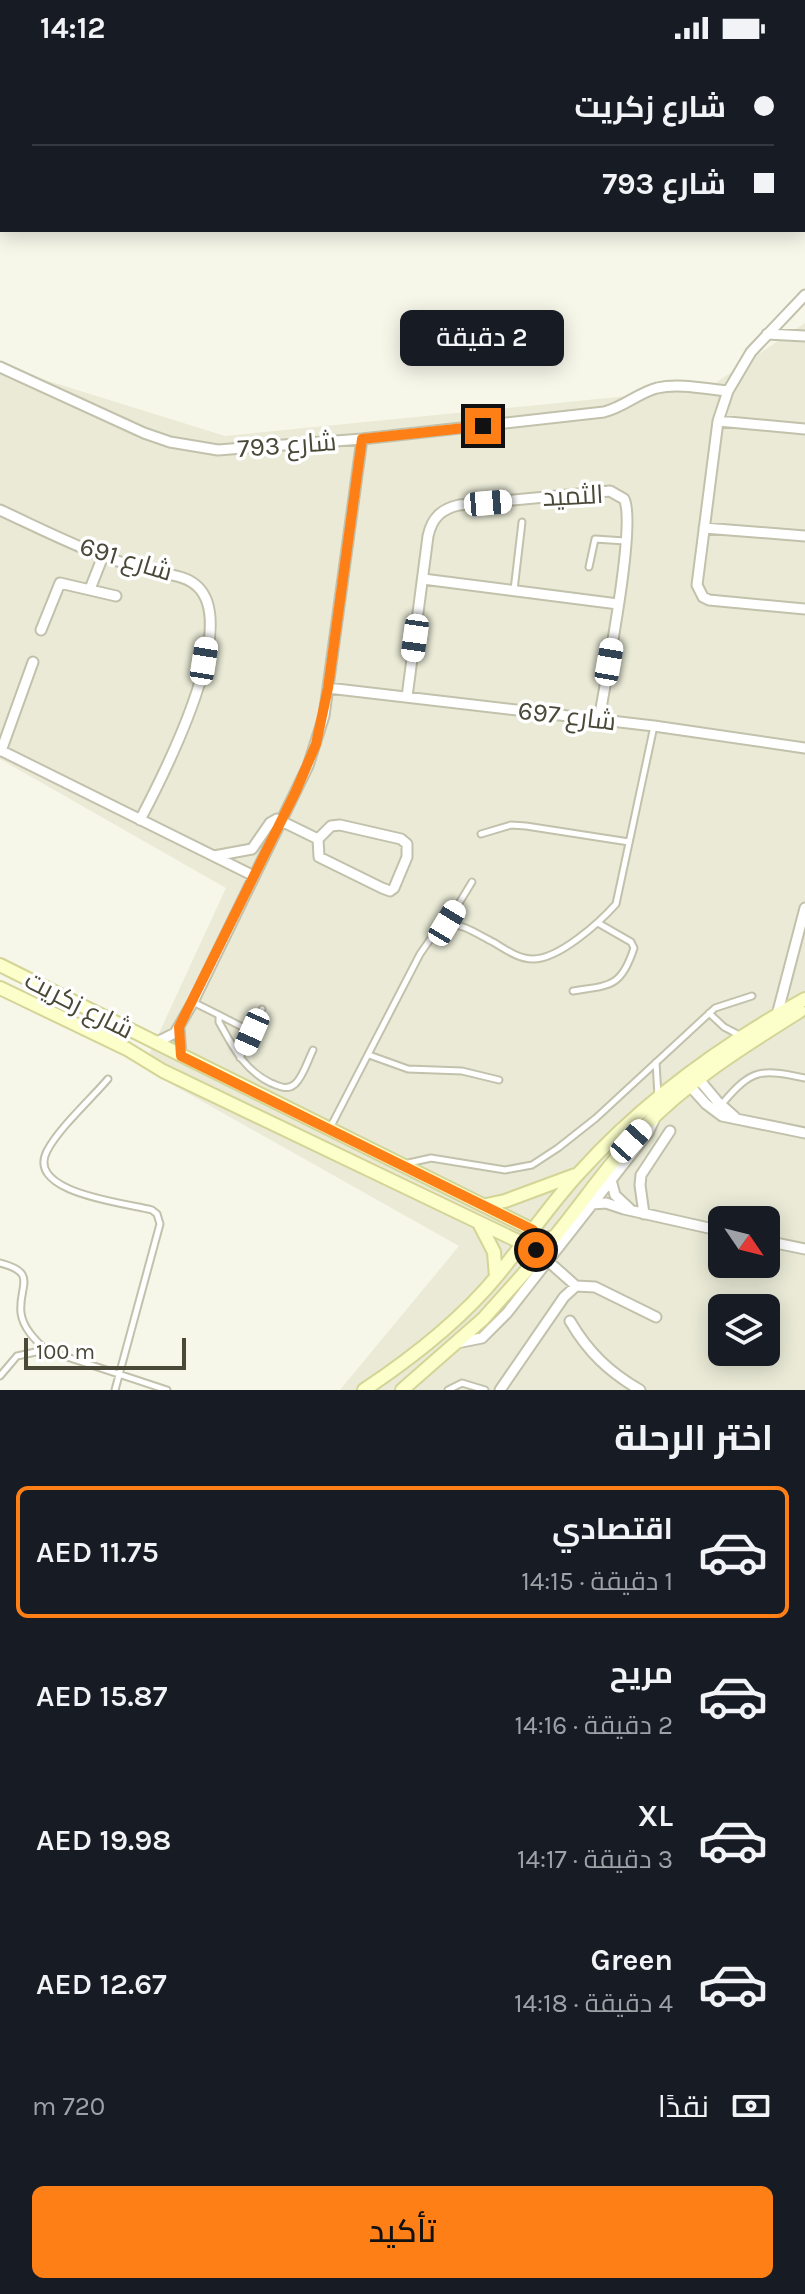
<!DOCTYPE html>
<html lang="ar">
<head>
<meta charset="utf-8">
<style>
	body { margin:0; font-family:Karla,Cairo,sans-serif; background:#20242c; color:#f1f3f6; direction:rtl; height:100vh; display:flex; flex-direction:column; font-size:30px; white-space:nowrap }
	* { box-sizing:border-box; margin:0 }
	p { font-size:26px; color:#9ea1a6 }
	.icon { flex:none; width:44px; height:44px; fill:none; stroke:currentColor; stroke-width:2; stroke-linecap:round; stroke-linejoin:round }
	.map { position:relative; height:1334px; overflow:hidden; direction:ltr }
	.details { display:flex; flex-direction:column; background:#171b24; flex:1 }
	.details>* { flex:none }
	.guide { position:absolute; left:0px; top:0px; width:806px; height:176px; box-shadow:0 4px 20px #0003; direction:rtl; display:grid; align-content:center; height:176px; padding:0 32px; background:#171b24 }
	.needle { width:52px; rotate:125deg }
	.tools { position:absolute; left:708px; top:1150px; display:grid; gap:16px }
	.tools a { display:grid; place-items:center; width:72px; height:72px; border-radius:12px; background:#171b24; box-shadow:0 4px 20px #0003; font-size:40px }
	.scale { position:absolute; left:24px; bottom:20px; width:162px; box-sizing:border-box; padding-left:8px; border:4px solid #4a4837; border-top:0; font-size:22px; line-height:28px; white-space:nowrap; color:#4a4837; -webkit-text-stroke:6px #fff; paint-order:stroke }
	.end { position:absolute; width:36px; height:36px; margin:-18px; border:10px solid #ff7f17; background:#111; box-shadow:0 0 0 4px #111 }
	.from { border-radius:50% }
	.bubble { position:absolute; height:56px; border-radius:12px; background:#171b24; box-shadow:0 4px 20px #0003; font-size:26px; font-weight:600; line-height:56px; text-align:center; direction:rtl }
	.car { position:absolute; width:24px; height:48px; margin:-24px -12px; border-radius:10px; box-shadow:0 0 6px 2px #0007; background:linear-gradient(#fff 24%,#345 0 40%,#fff 0 76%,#345 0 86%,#fff 0) }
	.guide b { display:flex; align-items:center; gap:28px; height:76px; font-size:30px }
	.guide b+b { border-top:2px solid #363941 }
	.guide i { width:20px; height:20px; background:#f1f3f6 }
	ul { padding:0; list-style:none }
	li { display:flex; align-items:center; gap:24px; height:132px; margin:0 16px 12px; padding:0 16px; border:4px solid transparent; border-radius:12px }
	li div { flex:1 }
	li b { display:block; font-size:30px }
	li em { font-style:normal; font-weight:600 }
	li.current { border-color:#ff7f17 }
	li>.icon { width:72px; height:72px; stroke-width:1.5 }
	h2 { padding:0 32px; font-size:36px; line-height:96px }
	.pay { display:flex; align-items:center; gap:20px; height:88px; padding:0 32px; font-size:30px }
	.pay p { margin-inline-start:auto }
	.action { display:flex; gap:16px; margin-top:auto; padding:16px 32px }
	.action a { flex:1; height:92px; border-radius:12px; background:#ff7f17; color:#111; font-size:32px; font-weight:600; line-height:92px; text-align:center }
	.status { display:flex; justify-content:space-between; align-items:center; height:56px; padding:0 40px; background:#171b24; direction:ltr }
	.status svg { height:22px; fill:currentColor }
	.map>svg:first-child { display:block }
</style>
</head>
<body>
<div class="status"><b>14:12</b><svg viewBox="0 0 49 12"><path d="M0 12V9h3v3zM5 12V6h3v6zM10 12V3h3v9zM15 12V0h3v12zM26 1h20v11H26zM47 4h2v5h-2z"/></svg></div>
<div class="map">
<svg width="805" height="1334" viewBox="0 0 805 1334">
	<rect width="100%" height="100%" fill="#f6f6e9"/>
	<path fill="#eaead7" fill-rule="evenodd" d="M805,267v1067h-465l119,-144 -316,-178 83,-180 -226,-129v-393l225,70 483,-48zM722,1164h44v44h-44zM722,1252h44v44h-44z"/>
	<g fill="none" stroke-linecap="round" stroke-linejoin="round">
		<defs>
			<path id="lane" d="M589,511l6,-28 30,2
				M514,534l8,-68
				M481,778l30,-9 15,1 103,16
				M447,867c18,2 30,11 46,19 12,7 25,17 40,17 26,0 66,-36 83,-55l38,-178
				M573,935c37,-6 48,-3 61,-43l-3,-6 -33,-19
				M193,946l26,13v7c14,25 25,48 52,61 8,3 16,8 24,1 8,-7 13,-24 18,-34
				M709,957l15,14 17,9
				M219,959l33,17
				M369,999l39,14 54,2 37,9
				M240,1002l22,-49
				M656,1006l2,34
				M108,1023c-17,20 -49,49 -61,72 -22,42 79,52 105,59l5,4 3,10 -45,166
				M722,1048c30,-36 39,-35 83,-26
				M330,1072l90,-174 16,-23 11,-8 25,-41
				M404,1108l27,-6 74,12 27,-5 26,-17 38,-30 119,-110 37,-12
				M0,1207c39,10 18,23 21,50 2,15 14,27 25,37l121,40
				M0,1320l17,-20 28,-6
				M448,1334l14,-7 23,7"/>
			<path id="street" d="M805,239l-54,57 -23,39 -10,30 -21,164 6,12 6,3 96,9
				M767,278l38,2
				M0,311l144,66 26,9 48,8 144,-11 242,-27c20,-5 34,-19 53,-24 22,-5 49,1 71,3
				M718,365l87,8
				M0,454c50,23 99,49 153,61 15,4 33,4 45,16 42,41 -36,191 -58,233
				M704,472l101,8
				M423,523l195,25
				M90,533l13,-33
				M41,574l19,-47 56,13
				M328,632l326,38 151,22
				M407,641l21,-161c4,-18 13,-27 31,-31l151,-14 14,8c13,24 -19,184 -25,221
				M0,694l254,126
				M1,695l32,-89
				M340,769l61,14 6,5v13l-13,31 -4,3 -8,-3 -63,-31 -1,-18 13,-13z
				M214,800l38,-7 18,-26 7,-4 41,20
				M777,959l28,-107
				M179,971l2,29
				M155,987l20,-10 18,-31 115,-236 16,-50 38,-277
				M696,1020l21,25 18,16
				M688,1028l18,20 16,12 83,17
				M611,1124l4,15 16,15
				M592,1148l14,-1 18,6 98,22
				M644,1158l-4,-29 1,-10 29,-44
				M766,1185l39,8
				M549,1206l27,24
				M570,1265c18,31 39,51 70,69
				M457,1287l25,-5 25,-25 141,-180 6,-13
				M500,1334l64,-93 12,-11 19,1 61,30"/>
			<path id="secondary" d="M0,909l533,265 3,20 -6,16
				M0,932l127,61 36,22 359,172h14l20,-7
				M486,1149l19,-4 70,-26
				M479,1167l15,29 2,25
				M551,1185c31,-37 57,-77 90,-111 45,-48 103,-84 159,-119
				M364,1334c48,-32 96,-69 133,-114 28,-34 53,-72 83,-104 64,-71 142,-127 225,-173
				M402,1334l81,-71 52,-58"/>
		</defs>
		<use href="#lane" stroke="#c2c1ab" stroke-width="9"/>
		<use href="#street" stroke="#c2c1ab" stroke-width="13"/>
		<use href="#secondary" stroke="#d3d495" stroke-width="16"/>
		<use href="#lane" stroke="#fff" stroke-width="5"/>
		<use href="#street" stroke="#fff" stroke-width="9"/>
		<use href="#secondary" stroke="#fcffca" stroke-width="12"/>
	</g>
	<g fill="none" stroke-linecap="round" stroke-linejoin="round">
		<path stroke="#ff7f17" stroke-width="10" d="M483,370l-121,13 -34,249 -12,56 -20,47 -117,236 2,29 352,174 3,20"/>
	</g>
	<g text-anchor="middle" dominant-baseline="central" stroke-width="7" stroke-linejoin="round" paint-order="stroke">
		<g font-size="26" fill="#4a4837" stroke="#fff">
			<text transform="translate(287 389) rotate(-4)">شارع 793</text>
			<text transform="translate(573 440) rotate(-3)">الثميد</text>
			<text transform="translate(126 503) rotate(17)">شارع 691</text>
			<text transform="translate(567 660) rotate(7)">شارع 697</text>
			<text transform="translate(79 949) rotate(27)">شارع زكريت</text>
		</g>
	</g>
</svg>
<div class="tools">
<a><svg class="needle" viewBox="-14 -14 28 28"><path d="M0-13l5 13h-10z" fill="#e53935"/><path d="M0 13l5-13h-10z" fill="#9ea1a6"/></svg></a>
<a><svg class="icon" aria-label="layers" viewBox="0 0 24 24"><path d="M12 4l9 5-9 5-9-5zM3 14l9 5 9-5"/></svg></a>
</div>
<div class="scale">100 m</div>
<i class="end from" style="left:536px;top:1194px"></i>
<i class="end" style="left:483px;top:370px"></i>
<div class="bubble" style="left:400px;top:254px;width:164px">2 دقيقة</div>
<i class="car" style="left:488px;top:447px;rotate:85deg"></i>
<i class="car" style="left:415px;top:582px;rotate:188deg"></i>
<i class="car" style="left:204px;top:605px;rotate:9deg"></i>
<i class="car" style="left:609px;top:606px;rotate:10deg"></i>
<i class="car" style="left:447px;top:867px;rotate:31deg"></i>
<i class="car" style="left:252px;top:976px;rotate:204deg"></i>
<i class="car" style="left:631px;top:1085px;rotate:42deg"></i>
<div class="guide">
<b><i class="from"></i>شارع زكريت</b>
<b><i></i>شارع 793</b>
</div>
</div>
<section class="details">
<h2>اختر الرحلة</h2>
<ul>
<li class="current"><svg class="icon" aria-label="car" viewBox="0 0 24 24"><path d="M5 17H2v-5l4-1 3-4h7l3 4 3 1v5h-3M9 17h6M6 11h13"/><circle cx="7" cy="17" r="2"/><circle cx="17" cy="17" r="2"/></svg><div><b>اقتصادي</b><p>1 دقيقة · 14:15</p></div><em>AED 11.75</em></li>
<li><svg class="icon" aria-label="car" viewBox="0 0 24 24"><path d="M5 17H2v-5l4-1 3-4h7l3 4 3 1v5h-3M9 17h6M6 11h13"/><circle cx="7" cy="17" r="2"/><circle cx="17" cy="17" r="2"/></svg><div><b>مريح</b><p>2 دقيقة · 14:16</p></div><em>AED 15.87</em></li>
<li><svg class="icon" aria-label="car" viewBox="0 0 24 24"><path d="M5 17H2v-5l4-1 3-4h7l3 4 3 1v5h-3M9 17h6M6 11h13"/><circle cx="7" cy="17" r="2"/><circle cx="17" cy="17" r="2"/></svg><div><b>XL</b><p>3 دقيقة · 14:17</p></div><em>AED 19.98</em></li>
<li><svg class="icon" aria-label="car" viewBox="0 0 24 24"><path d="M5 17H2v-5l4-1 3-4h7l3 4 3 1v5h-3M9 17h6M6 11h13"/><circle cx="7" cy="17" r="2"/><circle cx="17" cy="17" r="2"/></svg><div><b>Green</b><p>4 دقيقة · 14:18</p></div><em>AED 12.67</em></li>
</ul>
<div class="pay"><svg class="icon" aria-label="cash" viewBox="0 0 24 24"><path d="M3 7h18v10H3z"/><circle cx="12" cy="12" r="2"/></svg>نقدًا<p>720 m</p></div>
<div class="action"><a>تأكيد</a></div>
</section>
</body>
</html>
